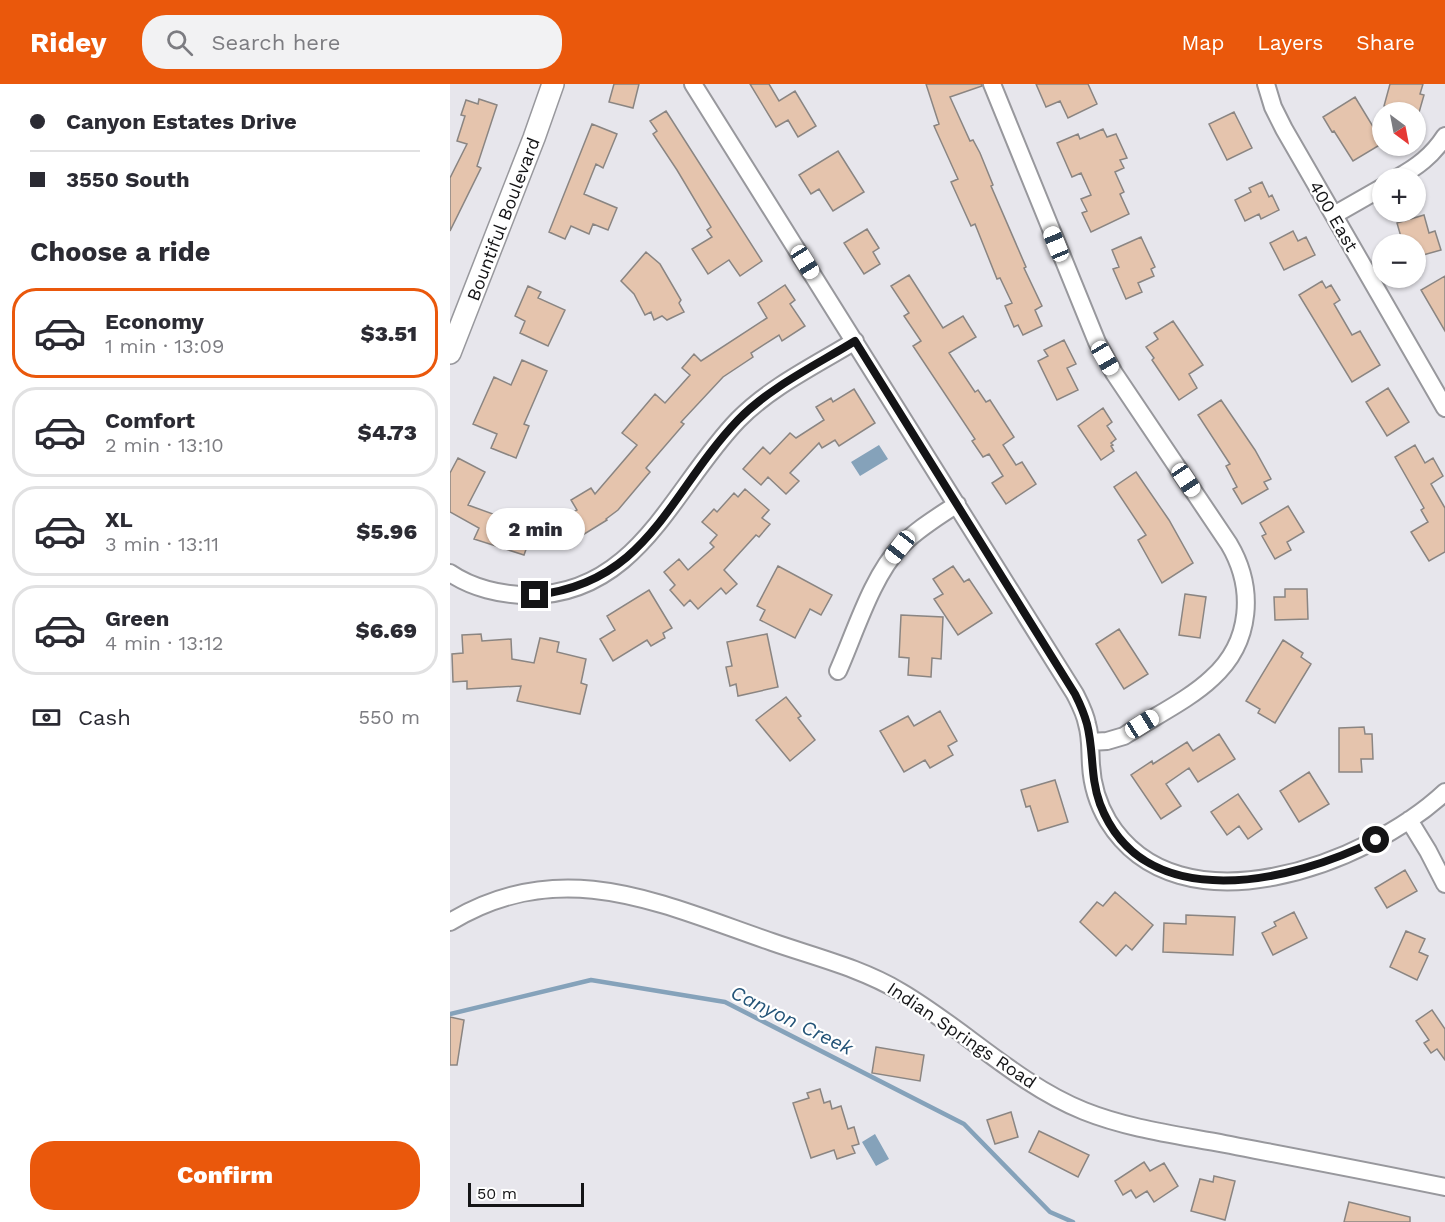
<!DOCTYPE html>
<html lang="en">
<head>
<meta charset="utf-8">
<style>
	body { margin:0; font-family:"Work Sans",sans-serif; background:#f2f2f3; color:#2b2b33; height:100vh; display:flex; flex-direction:column; font-size:22px; white-space:nowrap }
	* { box-sizing:border-box; margin:0 }
	p { font-size:20px; color:#7c7c81 }
	.icon { flex:none; width:33px; height:33px; fill:none; stroke:currentColor; stroke-width:2; stroke-linecap:round; stroke-linejoin:round }
	.map { position:relative; flex:1; overflow:hidden }
	.details { display:flex; flex-direction:column; background:#fff; width:450px }
	.details>* { flex:none }
	.guide { display:grid; align-content:center; height:132px; padding:0 30px; background:#fff }
	.needle { width:39px; rotate:148deg }
	.buttons { position:absolute; left:922px; top:18px; display:grid; gap:12px }
	.buttons a { display:grid; place-items:center; width:54px; height:54px; border-radius:50%; background:#fff; box-shadow:0 2px 4px #0004; font-size:30px }
	.scale { position:absolute; left:18px; bottom:15px; width:116px; box-sizing:border-box; padding-left:6px; border:3px solid #141416; border-top:0; font-size:16px; line-height:21px; white-space:nowrap; color:#141416; -webkit-text-stroke:4px #fff; paint-order:stroke }
	.end { position:absolute; width:27px; height:27px; margin:-14px; border:8px solid #141416; background:#fff; box-shadow:0 0 0 3px #fff }
	.from { border-radius:50% }
	.bubble { position:absolute; height:42px; border-radius:21px; background:#fff; box-shadow:0 2px 4px #0004; font-size:20px; font-weight:800; line-height:42px; text-align:center }
	.car { position:absolute; width:18px; height:36px; margin:-18px -9px; border-radius:8px; box-shadow:0 0 4px 2px #0007; background:linear-gradient(#fff 24%,#345 0 40%,#fff 0 76%,#345 0 86%,#fff 0) }
	.guide b { display:flex; align-items:center; gap:21px; height:57px; font-size:22px }
	.guide b+b { border-top:2px solid #e1e1e2 }
	.guide i { width:15px; height:15px; background:#2b2b33 }
	ul { padding:0; list-style:none }
	li { display:flex; align-items:center; gap:18px; height:90px; margin:0 12px 9px; padding:0 18px; border:3px solid #e1e1e2; border-radius:24px }
	li div { flex:1 }
	li b { display:block; font-size:22px }
	li em { font-style:normal; font-weight:800 }
	li.current { border-color:#ea580c }
	li>.icon { width:54px; height:54px; stroke-width:1.5 }
	h2 { padding:0 30px; font-size:27px; line-height:72px }
	.pay { display:flex; align-items:center; gap:15px; height:66px; padding:0 30px; font-size:22px }
	.pay p { margin-inline-start:auto }
	.primary-button { display:flex; gap:12px; margin-top:auto; padding:12px 30px }
	.primary-button a { flex:1; height:69px; border-radius:24px; background:#ea580c; color:#fff; font-size:24px; font-weight:800; line-height:69px; text-align:center }
	header { display:flex; align-items:center; gap:36px; box-sizing:border-box; height:84px; padding:0 30px; background:#ea580c; color:#fff }
	header strong { font-size:28px }
	nav { display:flex; gap:33px; margin-inline-start:auto; font-size:21px }
	.search { width:420px; height:54px; background:#f2f2f3; display:flex; align-items:center; gap:15px; box-sizing:border-box; padding:0 21px; border-radius:24px; color:#7c7c81; font-size:22px }
	main { display:flex; flex:1; min-height:0 }
	.map>svg:first-child { display:block }
</style>
</head>
<body>
<header>
<strong>Ridey</strong>
<div class="search"><svg class="icon" aria-label="search" viewBox="0 0 24 24"><circle cx="10" cy="10" r="6"/><path d="M15 15l6 6"/></svg>Search here</div>
<nav><a>Map</a><a>Layers</a><a>Share</a></nav>
</header>
<main>
<section class="details">
<div class="guide">
<b><i class="from"></i>Canyon Estates Drive</b>
<b><i></i>3550 South</b>
</div>
<h2>Choose a ride</h2>
<ul>
<li class="current"><svg class="icon" aria-label="car" viewBox="0 0 24 24"><path d="M5 17H2v-5l4-1 3-4h7l3 4 3 1v5h-3M9 17h6M6 11h13"/><circle cx="7" cy="17" r="2"/><circle cx="17" cy="17" r="2"/></svg><div><b>Economy</b><p>1 min · 13:09</p></div><em>$3.51</em></li>
<li><svg class="icon" aria-label="car" viewBox="0 0 24 24"><path d="M5 17H2v-5l4-1 3-4h7l3 4 3 1v5h-3M9 17h6M6 11h13"/><circle cx="7" cy="17" r="2"/><circle cx="17" cy="17" r="2"/></svg><div><b>Comfort</b><p>2 min · 13:10</p></div><em>$4.73</em></li>
<li><svg class="icon" aria-label="car" viewBox="0 0 24 24"><path d="M5 17H2v-5l4-1 3-4h7l3 4 3 1v5h-3M9 17h6M6 11h13"/><circle cx="7" cy="17" r="2"/><circle cx="17" cy="17" r="2"/></svg><div><b>XL</b><p>3 min · 13:11</p></div><em>$5.96</em></li>
<li><svg class="icon" aria-label="car" viewBox="0 0 24 24"><path d="M5 17H2v-5l4-1 3-4h7l3 4 3 1v5h-3M9 17h6M6 11h13"/><circle cx="7" cy="17" r="2"/><circle cx="17" cy="17" r="2"/></svg><div><b>Green</b><p>4 min · 13:12</p></div><em>$6.69</em></li>
</ul>
<div class="pay"><svg class="icon" aria-label="cash" viewBox="0 0 24 24"><path d="M3 7h18v10H3z"/><circle cx="12" cy="12" r="2"/></svg>Cash<p>550 m</p></div>
<div class="primary-button"><a>Confirm</a></div>
</section>
<div class="map">
<svg width="995" height="1138" viewBox="0 0 995 1138">
	<rect width="100%" height="100%" fill="#e7e6ec"/>
	<path fill="#85a2ba" d="M429,361l9,14 -28,17 -9,-14z
		M425,1050l14,25 -13,7 -14,-24z"/>
	<g fill="none" stroke-linecap="round" stroke-linejoin="round">
		<path stroke="#85a2ba" stroke-width="4.5" d="M0,930l141,-34 134,22 239,122 86,88 23,10"/>
	</g>
	<path fill="#e5c4ad" stroke="#8a8582" stroke-width="1.5" d="M164,0h25l-6,24 -24,-6z
		M300,0h19l10,17 16,-10 21,35 -18,11 -10,-17 -12,7z
		M476,0h56v2l-32,11 20,44 3,-1 7,13 13,32 -2,1 35,81 -2,1 18,38 -7,4 7,16 -19,9 -5,-10 -4,2 -9,-21 7,-3 -12,-25 -3,1 -22,-55 -4,2 -20,-44 7,-3 -24,-53 5,-2z
		M586,0h52l9,20 -29,14 -8,-17 -14,6z
		M940,0h33l-3,10 4,1 -6,21 -2,-4h-10l-22,-6z
		M905,13l28,46 -30,18 -19,-30 -2,1 -9,-15z
		M29,15l18,6 -20,61 4,2 -31,63v-53l17,-34 -10,-3 8,-25 -4,-1 5,-15 12,4z
		M216,27l96,150 -22,15 -11,-16 -21,14 -16,-25 20,-12 -5,-7 4,-3 -34,-57 -24,-36 4,-3 -7,-10z
		M784,28l18,36 -25,12 -18,-36z
		M142,40l25,10 -14,34 -7,-4 -12,30 33,14 -9,22 -15,-6 -4,10 -18,-8 -6,13 -16,-7z
		M653,45l4,8 9,-3 11,24 -7,2 4,8 -9,4 9,20 -4,2 9,20 -38,18 -9,-19 5,-2 -6,-12 10,-4 -10,-22 -9,4 -15,-34 21,-9 2,5z
		M388,67l26,41 -31,19 -14,-22 -8,5 -12,-19z
		M812,98l7,15 3,-2 7,15 -18,9 -2,-5 -14,7 -10,-21 16,-8 -2,-4z
		M974,131l5,18 6,-2 6,19 -25,7v-13h-13l-6,-21z
		M417,145l12,19 -6,4 7,12 -16,10 -20,-31z
		M843,147l5,10 8,-4 9,18 -31,15 -14,-27z
		M691,153l14,30 -4,2 3,7 -16,7 4,9 -16,7 -13,-30 6,-2 -7,-17z
		M196,168l14,12 21,36 -2,3 5,9 -17,8 -5,-4 -8,4 -3,-8 -6,3 -11,-21 -13,-13z
		M459,191l34,53 20,-12 13,21 -27,16 26,39 3,-2 8,12 4,-2 24,37 -11,8 13,20 6,-3 14,22 -30,20 -14,-21 11,-7 -14,-22 -6,3 -11,-16 3,-2 -62,-93 8,-5 -17,-25 5,-3 -18,-27z
		M995,192v55l-24,-41z
		M872,197l4,7 5,-3 9,15 -6,4 18,31 8,-4 20,34 -28,17 -53,-87z
		M335,201l10,15 -5,4 15,22 -23,15 -3,-6 -28,18 2,4 -30,20 -42,45 3,2 -38,44 4,4 -32,38 -12,9 1,1 -47,29 -12,-21 29,-18 -6,-10 20,-12 4,6 42,-49 -15,-12 33,-39 10,9 25,-28 -8,-7 12,-14 7,7 66,-43 -9,-15z
		M78,202l13,6 -3,6 27,12 -17,36 -28,-13 5,-12 -10,-5z
		M723,237l30,44 -14,9 8,14 -18,12 -27,-40 2,-2 -8,-11 12,-8 -4,-6z
		M614,256l12,24 -9,4 11,22 -21,10 -19,-39 10,-5 -4,-6z
		M72,276l25,11 -23,53 5,2 -13,32 -25,-10 6,-14 -24,-10 21,-47 17,8z
		M938,304l21,34 -22,14 -21,-34z
		M404,305l21,34 -36,23 -4,-6 -13,8 -3,-5 -29,30 9,8 -13,13 -18,-17 -7,8 -18,-16 20,-22 7,7 20,-21 6,5 28,-18 -8,-13 15,-9 2,4z
		M771,316l34,50 16,29 -7,3 4,7 -26,15 -9,-15 4,-2 -11,-21 4,-2 -32,-49z
		M653,324l9,14 -5,4 9,13 -5,4 2,2 -2,1 3,5 -13,9 -23,-34z
		M965,361l10,18 8,-5 10,18 -12,8 14,24v44l-16,9 -18,-29 17,-10 -7,-12 3,-2 -29,-51z
		M8,374l27,14 -17,33 47,17 5,-13 18,7 -14,39 -50,-16 5,-11 -29,-16v-39z
		M686,388l33,48 24,43 -31,20 -24,-43 8,-5 -32,-48z
		M295,405l24,21 -7,8 8,6 -11,13 -3,-2 -32,35 13,14 -11,10 -5,-6 -23,21 -8,-9 -6,6 -14,-16 5,-5 -11,-13 15,-13 9,11 26,-23 -4,-4 7,-8 -15,-13 12,-13 3,3 17,-19 4,4z
		M838,422l16,26 -17,10 4,8 -16,9 -13,-23 4,-2 -6,-11z
		M328,482l54,29 -11,20 -11,-6 -15,29 -35,-18 5,-10 -8,-4z
		M503,482l11,16 5,-3 23,34 -34,22 -24,-36 9,-5 -10,-15z
		M835,505h22l1,30 -33,1 -1,-23h11z
		M199,506l23,38 -9,5 2,5 -14,8 -4,-6 -34,21 -13,-22 15,-9 -8,-14z
		M735,510l21,3 -6,41 -21,-3z
		M451,531l42,2 -2,42 -9,-1 -1,19 -23,-2 1,-17 -10,-1z
		M669,545l29,45 -24,15 -28,-45z
		M31,550l1,7 29,-2 1,20 22,4 6,-25 19,4 -2,10 29,7 -5,24 6,2 -7,29 -63,-13 4,-15 -54,3v-8l-14,1 -1,-28 11,-1 -1,-18z
		M317,550l11,53 -40,9 -2,-12 -6,2 -4,-19 6,-1 -5,-24z
		M833,556l20,13 -2,4 10,7 -36,59 -17,-10 2,-4 -14,-8z
		M336,613l15,19 -3,2 17,22 -25,21 -34,-41z
		M490,627l17,30 -9,5 5,9 -23,13 -5,-8 -21,12 -24,-41 28,-15 6,10z
		M914,643l1,7h7l1,25h-12l1,13h-23v-44z
		M769,650l16,25 -37,23 -9,-14 -23,16 15,22 -20,13 -30,-44 21,-14 1,3 34,-22 6,9z
		M859,688l20,32 -30,18 -19,-31z
		M605,696l13,42 -30,9 -8,-25 -4,1 -5,-17z
		M788,710l24,35 -14,10 -9,-13 -12,9 -16,-23z
		M955,786l12,21 -30,17 -12,-20z
		M665,808l38,33 -21,25 -6,-5 -10,11 -36,-34 17,-20 6,4z
		M844,828l13,26 -34,17 -11,-22 14,-7 -2,-4z
		M736,831l49,2 -2,38 -70,-3 1,-29 22,1z
		M956,847l19,8 -6,13 9,4 -11,24 -27,-13z
		M982,926l13,19v31l-8,-11 -6,4 -7,-10 5,-3 -13,-19z
		M0,933l14,3 -7,45h-7z
		M426,963l48,8 -4,26 -48,-8z
		M370,1005l4,14 6,-2 2,8 9,-3 7,23 6,-2 5,17 -7,2 3,7 -18,6 -3,-9 -23,8 -18,-55 16,-5 -2,-5z
		M561,1028l7,25 -23,7 -8,-24z
		M589,1047l50,24 -11,22 -49,-25z
		M694,1078l6,9 14,-8 14,23 -24,16 -7,-11 -11,7 -5,-8 -8,5 -8,-14z
		M764,1092l21,5 -10,39 -34,-9 9,-32 13,3z
		M899,1118l61,15v5h-66z"/>
	<g fill="none" stroke-linecap="round" stroke-linejoin="round">
		<defs>
			<path id="minor" d="M243,0l382,610c5,10 10,19 12,30 4,13 3,27 4,41 1,19 7,39 17,56 71,115 260,43 337,-29
				M542,0l105,258 17,31 115,171c26,44 23,98 -17,134 -23,22 -61,40 -88,58l-17,5 -17,1
				M816,0l7,23 11,22 161,279
				M947,94c20,-11 35,-22 48,-42
				M884,131l49,-28
				M0,489c22,15 51,22 78,22 110,1 145,-108 210,-175 32,-33 78,-55 117,-79
				M388,587c17,-38 34,-95 63,-125 16,-17 37,-29 56,-42
				M959,736l19,31 17,33
				M0,838c112,-68 211,-18 322,20 43,15 89,26 129,50 63,37 116,92 183,119 45,18 94,24 141,33 73,14 147,28 220,43"/>
			<path id="major" d="M0,269l84,-215 19,-54"/>
		</defs>
		<use href="#minor" stroke="#98989d" stroke-width="20"/>
		<use href="#major" stroke="#98989d" stroke-width="24"/>
		<use href="#minor" stroke="#fff" stroke-width="16"/>
		<use href="#major" stroke="#fff" stroke-width="21"/>
	</g>
	<g fill="none" stroke-linecap="round" stroke-linejoin="round">
		<path stroke="#141416" stroke-width="8" d="M85,511c114,-12 134,-103 203,-175 32,-33 78,-55 117,-79l220,353c5,10 9,19 12,30 7,27 3,53 13,80 44,114 193,78 276,36"/>
	</g>
	<g text-anchor="middle" dominant-baseline="central" stroke-width="4.5" stroke-linejoin="round" paint-order="stroke">
		<g font-size="18" fill="#141416" stroke="#fff">
			<text transform="translate(884 132) rotate(60)">400 East</text>
			<text transform="translate(53 135) rotate(-69)">Bountiful Boulevard</text>
			<text transform="translate(512 951) rotate(34)">Indian Springs Road</text>
		</g>
		<g font-size="20" font-style="italic" fill="#245478" stroke="#fff">
			<text transform="translate(342 936) rotate(26)">Canyon Creek</text>
		</g>
	</g>
</svg>
<div class="buttons">
<a><svg class="needle" viewBox="-14 -14 28 28"><path d="M0-13l5 13h-10z" fill="#e53935"/><path d="M0 13l5-13h-10z" fill="#7c7c81"/></svg></a>
<a>+</a>
<a>−</a>
</div>
<div class="scale">50 m</div>
<i class="end from" style="left:926px;top:756px"></i>
<i class="end" style="left:85px;top:511px"></i>
<div class="bubble" style="left:36px;top:424px;width:99px">2 min</div>
<i class="car" style="left:606px;top:160px;rotate:338deg"></i>
<i class="car" style="left:355px;top:178px;rotate:148deg"></i>
<i class="car" style="left:655px;top:274px;rotate:150deg"></i>
<i class="car" style="left:736px;top:396px;rotate:146deg"></i>
<i class="car" style="left:450px;top:463px;rotate:218deg"></i>
<i class="car" style="left:692px;top:640px;rotate:58deg"></i>
</div>
</main>
</body>
</html>
